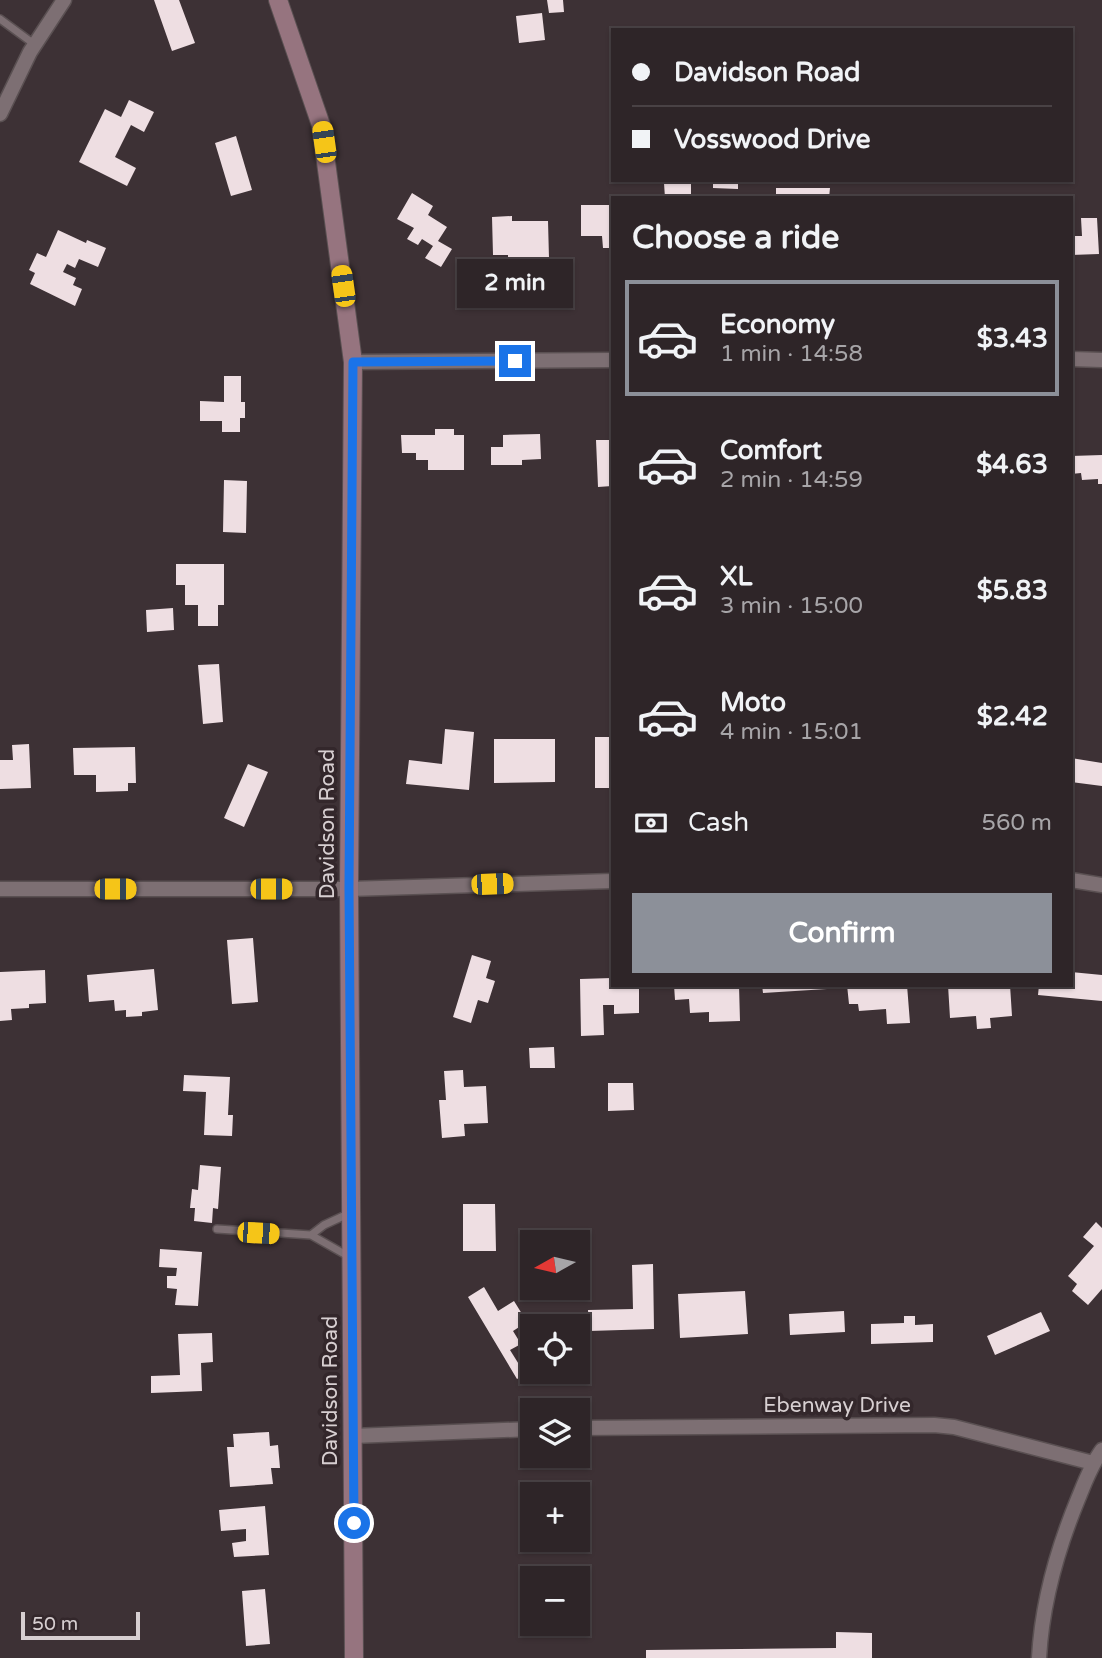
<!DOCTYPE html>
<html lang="en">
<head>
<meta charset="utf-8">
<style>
	body { margin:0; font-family:"Varela Round",sans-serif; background:#3a3134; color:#f1f3f6; height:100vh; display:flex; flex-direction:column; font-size:26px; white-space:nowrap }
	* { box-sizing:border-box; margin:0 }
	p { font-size:23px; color:#a7a5a8 }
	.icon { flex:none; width:38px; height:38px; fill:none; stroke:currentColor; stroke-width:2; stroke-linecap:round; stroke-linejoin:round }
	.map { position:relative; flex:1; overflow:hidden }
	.panel { position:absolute; left:611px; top:196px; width:462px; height:791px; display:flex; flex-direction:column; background:#2e2528; border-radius:0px; box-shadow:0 2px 5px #0004,0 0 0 2px #494245 }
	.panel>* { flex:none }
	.top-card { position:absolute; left:611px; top:28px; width:462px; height:154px; border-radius:0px; box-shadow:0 2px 5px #0004,0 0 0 2px #494245; display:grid; align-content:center; height:154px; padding:0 21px; background:#2e2528 }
	.needle { width:46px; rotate:262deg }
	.controls { position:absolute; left:520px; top:1230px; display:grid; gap:14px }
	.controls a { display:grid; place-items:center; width:70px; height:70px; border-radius:0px; background:#2e2528; box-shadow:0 2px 5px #0004,0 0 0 2px #494245; font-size:35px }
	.scale { position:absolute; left:21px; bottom:18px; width:119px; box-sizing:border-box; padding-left:7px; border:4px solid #d7cfd1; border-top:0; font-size:19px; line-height:24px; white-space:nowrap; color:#d7cfd1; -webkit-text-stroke:5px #33272b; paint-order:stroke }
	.end { position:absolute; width:32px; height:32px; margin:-16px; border:9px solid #1a73e8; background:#fff; box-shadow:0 0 0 4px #fff }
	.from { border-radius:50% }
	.bubble { position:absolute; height:49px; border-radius:0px; background:#2e2528; box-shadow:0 2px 5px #0004,0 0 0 2px #494245; font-size:23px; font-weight:700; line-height:49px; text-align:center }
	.car { position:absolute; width:21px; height:42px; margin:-21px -10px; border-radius:9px; box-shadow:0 0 5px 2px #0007; background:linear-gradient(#f5c518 24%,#345 0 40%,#f5c518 0 76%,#345 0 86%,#f5c518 0) }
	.top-card b { display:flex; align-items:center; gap:24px; height:66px; font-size:26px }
	.top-card b+b { border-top:2px solid #494245 }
	.top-card i { width:18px; height:18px; background:#f1f3f6 }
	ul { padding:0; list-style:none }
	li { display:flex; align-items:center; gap:21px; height:116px; margin:0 14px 10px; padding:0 7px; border:4px solid transparent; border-radius:0px }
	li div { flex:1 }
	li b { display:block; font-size:26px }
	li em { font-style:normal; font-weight:700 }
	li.on { border-color:#8c9099 }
	li>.icon { width:63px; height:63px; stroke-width:1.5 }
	h2 { padding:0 21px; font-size:32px; line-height:84px }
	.pay { display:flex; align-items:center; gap:18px; height:77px; padding:0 21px; font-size:26px }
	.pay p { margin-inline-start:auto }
	.button { display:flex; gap:14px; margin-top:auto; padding:14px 21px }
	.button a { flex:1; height:80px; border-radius:0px; background:#8c9099; color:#fff; font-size:28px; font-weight:700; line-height:80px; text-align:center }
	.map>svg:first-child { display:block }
</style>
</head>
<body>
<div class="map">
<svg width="1102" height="1658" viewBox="0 0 1102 1658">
	<rect width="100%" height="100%" fill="#3d3135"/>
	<path fill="#eedee2" d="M154,0h25l16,43 -23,8z
		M547,0h16l1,12 -15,1z
		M542,13l3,27 -26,3 -3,-27z
		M129,100l25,12 -10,20 -13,-7 -16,32 21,11 -9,18 -48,-24 26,-53 16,8z
		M236,136l16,54 -21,6 -16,-53z
		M713,180h25v9l-25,-1z
		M691,182v16h-26l-1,-15z
		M776,188h54l-1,10h-53z
		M412,193l21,13 -5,9 19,12 -9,14 14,8 -11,18 -16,-9 8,-12 -11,-7 -4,6 -11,-6 7,-11 -17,-9z
		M581,205h31v43h-9l-1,-12h-21z
		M512,216v5h36l1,37h-10v7h-31v-10h-15l-1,-38z
		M1081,218h16l2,36 -28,1v-19h11z
		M58,230l28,13 1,-3 19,8 -8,19 -19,-8 -4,9 -8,-4 -4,8 13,6 -3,7 9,4 -7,17 -45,-22 5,-11 -6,-3 8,-17 9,4z
		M224,376h17v26h4v16h-5v14h-18v-11h-22v-20l24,1z
		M435,429h19v6h10v35h-36v-10h-12v-7h-14l-1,-18h34z
		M540,434l1,25 -19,1v5h-31v-18h12v-12z
		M596,440h16v46l-14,1z
		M1102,455v29h-4v-5l-16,1 -1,-7 -10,1v-18z
		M224,480l23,1 -1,52 -23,-1z
		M176,564h48v41h-6v21h-20v-21h-13v-20h-9z
		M173,608l1,22 -27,2 -1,-22z
		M219,664l4,58 -20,2 -5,-59z
		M445,729l29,3 -5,58 -63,-6 3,-24 33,4z
		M595,737h17v51h-17z
		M494,739h61v43l-61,1z
		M29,744l2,44 -31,1v-29h13l-1,-15z
		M135,747l1,36h-8v8l-32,1v-17h-22l-1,-27z
		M1071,758l31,5v23l-31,-4z
		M248,764l20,8 -24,55 -20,-9z
		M253,938l5,64 -26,2 -5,-64z
		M472,955l19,6 -5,17 9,3 -7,22 -10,-3 -7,23 -18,-6z
		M154,969l4,41 -16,2v4l-16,1v-7l-11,1 -1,-11 -25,2 -2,-27z
		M45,970l1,33 -17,1v4l-18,1 1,11 -12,1v-49z
		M1071,972l31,3v26l-64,-6 1,-10h32z
		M612,978l1,7h26v28l-25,1v-9h-11l1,30 -23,1 -1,-57z
		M674,985h65l1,36 -31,1v-10l-19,1 -1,-14 -14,1z
		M762,985h65v4l-64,4z
		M847,985h60l3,38 -23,1 -1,-15 -27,2 -1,-7h-9z
		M948,985h62l2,31 -22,2 1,10 -14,1 -1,-13 -26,2z
		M554,1047l1,21h-25l-1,-20z
		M463,1070l1,17 22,-1 2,37 -24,1 1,12 -23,2 -3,-38h7l-2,-29z
		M184,1075l46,2 -2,38h5l-1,21 -28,-1 2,-43 -23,-1z
		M608,1083h25l1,27 -26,1z
		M200,1165l21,2 -3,42 -5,-1 -1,15 -18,-2 1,-13h-5l2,-19 6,1z
		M463,1204h32l1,47h-33z
		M1096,1222l6,6v61l-14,16 -16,-14 5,-7 -9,-8 26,-30 -11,-9z
		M160,1249l42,3 -4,54 -23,-1 2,-16 -10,-1v-12h9l1,-8 -18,-1z
		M653,1264l1,65 -65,2 -1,-21 45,-1 -1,-44z
		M484,1287l14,24 16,-10 13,21 -14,9 8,13 -11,6 15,24 -8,5 -49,-82z
		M745,1291l3,43 -68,4 -2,-44z
		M844,1311l1,21 -55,3 -1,-21z
		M1041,1312l9,19 -55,24 -8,-19z
		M904,1316h11v9l18,-1v18l-62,2v-20l33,-1z
		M212,1333l1,29 -12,1 1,28 -51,2v-17l29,-1 -2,-41z
		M269,1432l1,14 8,-1 2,23h-9l2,16 -43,3 -3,-40h7l-1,-13z
		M265,1506l4,49 -35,2 -2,-14 14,-2v-12l-25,2 -2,-21z
		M265,1589l5,55 -24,2 -4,-55z
		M836,1632l36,1v25h-226v-8l190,-2z"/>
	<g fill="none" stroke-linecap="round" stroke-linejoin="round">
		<defs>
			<path id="lane" d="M0,19l34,25
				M217,1229l94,6 37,21
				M311,1235l13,-10 26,-12"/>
			<path id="street" d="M0,114l30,-62 34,-52
				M1071,359l31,1
				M353,362l259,-2
				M1071,880l31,5
				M0,889h349l263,-8
				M578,1428l356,-3 20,2 139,36
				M353,1436l179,-7
				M1039,1658c3,-55 18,-108 39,-159 7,-17 13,-34 24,-49"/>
			<path id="secondary" d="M278,0l43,125 32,237 -4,527 5,769"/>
		</defs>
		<use href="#lane" stroke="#5a5052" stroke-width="10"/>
		<use href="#street" stroke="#5a5052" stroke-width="17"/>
		<use href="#secondary" stroke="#5a5052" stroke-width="20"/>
		<use href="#lane" stroke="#7d6f73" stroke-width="7"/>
		<use href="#street" stroke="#7d6f73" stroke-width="14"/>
		<use href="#secondary" stroke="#96747f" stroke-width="18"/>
	</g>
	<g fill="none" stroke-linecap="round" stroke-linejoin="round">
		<path stroke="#1a73e8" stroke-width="9" d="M354,1523l-5,-635 4,-526 162,-1"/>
	</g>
	<g text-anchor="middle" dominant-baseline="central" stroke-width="7" stroke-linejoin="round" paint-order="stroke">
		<g font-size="21" fill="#d7cfd1" stroke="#33272b">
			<text transform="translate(327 824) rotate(-90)">Davidson Road</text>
			<text transform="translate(330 1391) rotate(-90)">Davidson Road</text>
			<text x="837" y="1405">Ebenway Drive</text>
		</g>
	</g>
</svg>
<div class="controls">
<a><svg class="needle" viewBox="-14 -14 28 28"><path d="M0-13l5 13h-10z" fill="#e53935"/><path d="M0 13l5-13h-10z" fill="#a7a5a8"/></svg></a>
<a><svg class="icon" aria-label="locate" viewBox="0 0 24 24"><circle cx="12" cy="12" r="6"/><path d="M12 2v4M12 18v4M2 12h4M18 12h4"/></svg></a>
<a><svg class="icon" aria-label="layers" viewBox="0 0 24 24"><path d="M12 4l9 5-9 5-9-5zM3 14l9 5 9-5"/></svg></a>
<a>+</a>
<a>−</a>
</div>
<div class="scale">50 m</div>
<i class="end from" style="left:354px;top:1523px"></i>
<i class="end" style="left:515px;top:361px"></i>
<div class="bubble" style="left:457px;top:259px;width:116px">2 min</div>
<i class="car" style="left:324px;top:142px;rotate:352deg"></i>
<i class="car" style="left:343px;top:286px;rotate:352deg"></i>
<i class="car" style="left:492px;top:884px;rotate:88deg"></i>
<i class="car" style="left:115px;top:889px;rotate:90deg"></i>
<i class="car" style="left:271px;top:889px;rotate:90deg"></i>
<i class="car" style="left:258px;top:1233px;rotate:93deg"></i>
<div class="top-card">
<b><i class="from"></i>Davidson Road</b>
<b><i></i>Vosswood Drive</b>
</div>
<section class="panel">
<h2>Choose a ride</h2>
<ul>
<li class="on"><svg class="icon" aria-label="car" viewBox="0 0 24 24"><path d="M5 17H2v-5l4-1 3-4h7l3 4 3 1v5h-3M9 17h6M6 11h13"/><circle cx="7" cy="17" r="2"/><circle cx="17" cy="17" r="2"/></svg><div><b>Economy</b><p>1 min · 14:58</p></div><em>$3.43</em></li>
<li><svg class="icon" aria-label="car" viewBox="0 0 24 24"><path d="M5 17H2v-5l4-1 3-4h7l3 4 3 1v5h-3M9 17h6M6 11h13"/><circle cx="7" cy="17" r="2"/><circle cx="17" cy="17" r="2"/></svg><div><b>Comfort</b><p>2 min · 14:59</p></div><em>$4.63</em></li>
<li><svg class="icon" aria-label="car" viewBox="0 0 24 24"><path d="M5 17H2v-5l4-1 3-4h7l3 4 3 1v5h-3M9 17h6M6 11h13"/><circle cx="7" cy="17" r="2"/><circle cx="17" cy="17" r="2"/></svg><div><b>XL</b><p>3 min · 15:00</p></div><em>$5.83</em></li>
<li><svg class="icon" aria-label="car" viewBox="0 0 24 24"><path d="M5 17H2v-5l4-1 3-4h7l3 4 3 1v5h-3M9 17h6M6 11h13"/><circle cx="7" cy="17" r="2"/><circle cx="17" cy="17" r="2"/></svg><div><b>Moto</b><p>4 min · 15:01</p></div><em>$2.42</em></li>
</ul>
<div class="pay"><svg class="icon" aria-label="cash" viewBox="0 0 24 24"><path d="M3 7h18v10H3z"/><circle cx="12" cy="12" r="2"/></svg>Cash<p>560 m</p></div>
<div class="button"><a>Confirm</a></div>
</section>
</div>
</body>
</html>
